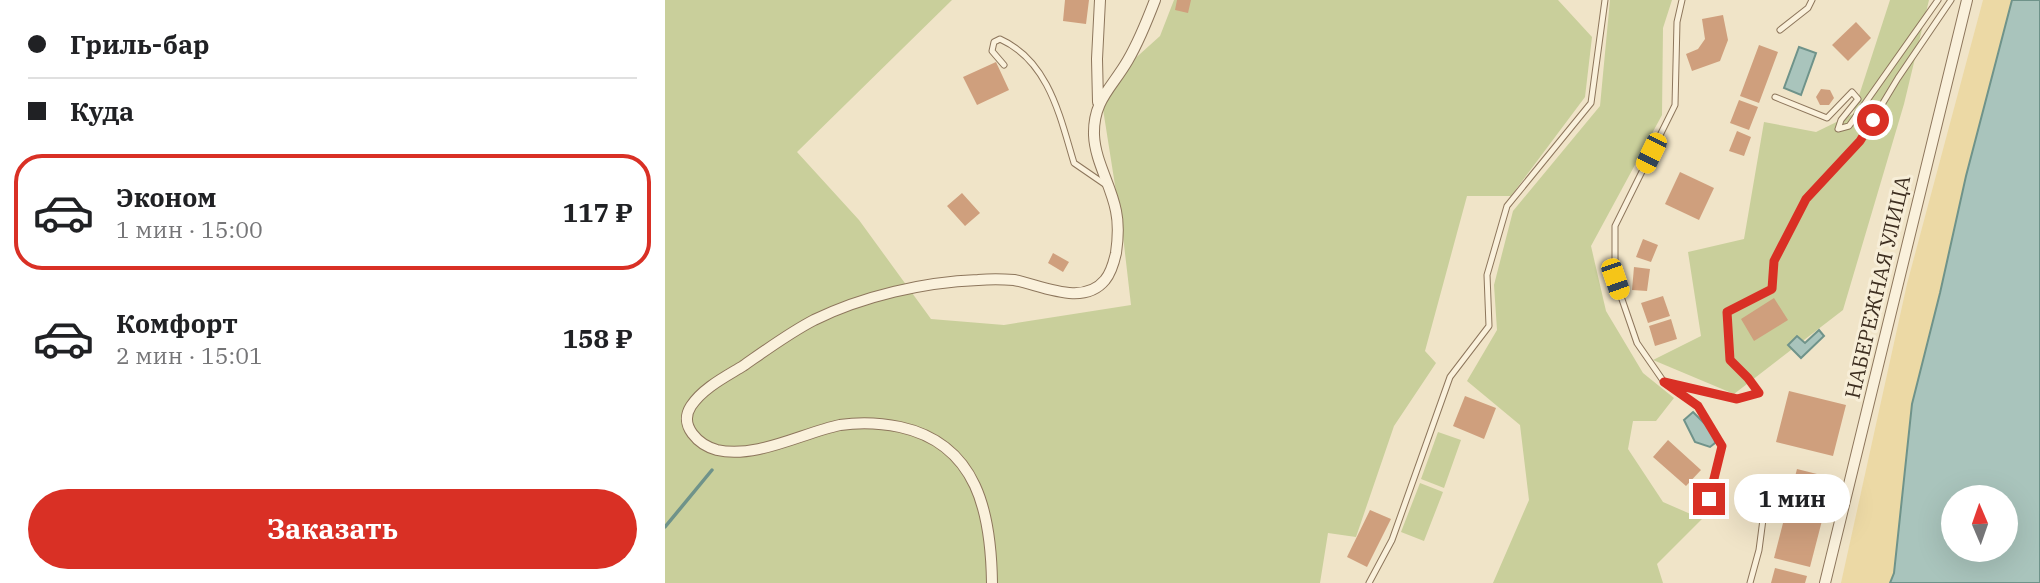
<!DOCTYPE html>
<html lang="ru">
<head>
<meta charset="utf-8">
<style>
	body { margin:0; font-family:"IBM Plex Serif",serif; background:#f2f2f2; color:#202124; height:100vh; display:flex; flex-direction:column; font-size:26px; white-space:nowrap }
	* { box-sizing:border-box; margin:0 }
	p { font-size:23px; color:#757577 }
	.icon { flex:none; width:38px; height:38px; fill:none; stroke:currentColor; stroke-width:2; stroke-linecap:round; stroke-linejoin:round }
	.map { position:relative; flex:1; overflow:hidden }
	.panel { display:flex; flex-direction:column; background:#fff; width:665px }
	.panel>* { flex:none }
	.banner { display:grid; align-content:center; height:154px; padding:0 28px; background:#fff }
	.needle { width:46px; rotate:358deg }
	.buttons { position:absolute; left:1276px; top:485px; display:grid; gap:14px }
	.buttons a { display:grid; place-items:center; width:77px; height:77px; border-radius:50%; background:#fff; box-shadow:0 7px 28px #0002; font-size:35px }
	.end { position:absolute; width:32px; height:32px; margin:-16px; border:9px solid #d93025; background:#fff; box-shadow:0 0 0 4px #fff }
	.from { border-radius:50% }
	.bubble { position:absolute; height:49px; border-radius:24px; background:#fff; box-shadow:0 7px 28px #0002; font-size:23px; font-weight:700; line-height:49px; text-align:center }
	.car { position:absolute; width:21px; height:42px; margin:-21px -10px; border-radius:9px; box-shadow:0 0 5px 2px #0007; background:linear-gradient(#f5c518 24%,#345 0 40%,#f5c518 0 76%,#345 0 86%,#f5c518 0) }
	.banner b { display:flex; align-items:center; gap:24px; height:66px; font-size:26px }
	.banner b+b { border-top:2px solid #e0e0e0 }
	.banner i { width:18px; height:18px; background:#202124 }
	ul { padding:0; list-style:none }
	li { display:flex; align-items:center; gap:21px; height:116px; margin:0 14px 10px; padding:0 14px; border:4px solid transparent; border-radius:28px }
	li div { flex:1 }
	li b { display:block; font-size:26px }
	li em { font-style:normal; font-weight:700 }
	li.selected { border-color:#d93025 }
	li>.icon { width:63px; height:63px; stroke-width:1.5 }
	.cta { display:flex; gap:14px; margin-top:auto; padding:14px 28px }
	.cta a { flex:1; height:80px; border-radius:42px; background:#d93025; color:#fff; font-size:28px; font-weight:700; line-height:80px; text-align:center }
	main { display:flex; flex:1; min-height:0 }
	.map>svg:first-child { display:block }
</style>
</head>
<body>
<main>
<section class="panel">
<div class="banner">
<b><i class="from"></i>Гриль-бар</b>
<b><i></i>Куда</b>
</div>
<ul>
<li class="selected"><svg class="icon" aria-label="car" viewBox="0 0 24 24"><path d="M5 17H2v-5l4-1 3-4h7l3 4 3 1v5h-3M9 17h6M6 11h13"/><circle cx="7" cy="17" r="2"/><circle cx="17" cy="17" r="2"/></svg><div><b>Эконом</b><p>1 мин · 15:00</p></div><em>117 ₽</em></li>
<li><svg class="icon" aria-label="car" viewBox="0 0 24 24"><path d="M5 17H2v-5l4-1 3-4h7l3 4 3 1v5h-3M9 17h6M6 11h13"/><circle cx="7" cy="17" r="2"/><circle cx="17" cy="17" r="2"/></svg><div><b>Комфорт</b><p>2 мин · 15:01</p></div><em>158 ₽</em></li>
</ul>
<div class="cta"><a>Заказать</a></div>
</section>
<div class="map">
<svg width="1375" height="583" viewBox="0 0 1375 583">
	<rect width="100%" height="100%" fill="#f0e4c8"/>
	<path fill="#c9cf9b" d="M0,0h287l-155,152 62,68 72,99 73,6 127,-20 -8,-69 -23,-146 60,-54 14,-36h384l34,37 -7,60 -74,99h-44l-42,155 11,12 -42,63 -38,111 -28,-4 -8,50h-655z
		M945,0h62l-9,28 -1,87 -71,131 15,65 37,62 31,25 -18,23h-23l-5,28 35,53 39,17 -45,45 6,19h-170l36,-83 -9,-75 -53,-44 30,-51 -3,-45 19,-74 87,-105z
		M1225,0h39l-25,104 -61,206 -109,84 -81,-34 48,-24 -13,-84 56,-13 20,-117 52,10 37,-18z
		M773,432l23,8 -17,48 -23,-9z
		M755,483l23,9 -19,49 -23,-9z"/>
	<path fill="#ecd9a5" d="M1318,0h29l-46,176 -26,117 -28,111 -18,169 -4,10h-49l66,-299z"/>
	<path fill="#a9c4bc" stroke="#6f938a" stroke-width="2" fill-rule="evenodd" d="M1347,0h28v583h-150l4,-10 18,-169 28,-111 26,-117zM1288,497h52v53h-52z
		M1134,47l17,6 -15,42 -17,-7z
		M1154,330l5,6 -23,22 -13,-13 9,-9 8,7z
		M1028,412l21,21 1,10 -5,4 -15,-5 -11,-22z"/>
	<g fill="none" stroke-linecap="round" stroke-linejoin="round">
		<path stroke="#6f938a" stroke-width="3.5" d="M0,527l47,-57"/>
	</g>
	<path fill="#cf9f7d" d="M400,0h24l-3,24 -23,-3z
		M512,0h14l-3,13 -13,-3z
		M1058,15l5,25 -8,21 -28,10 -6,-17 12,-5 7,-10 -3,-20z
		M1191,22l15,16 -23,23 -16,-16z
		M1094,45l19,7 -19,51 -19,-7z
		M331,62l13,28 -32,15 -14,-28z
		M1156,89l9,1 4,8 -5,7h-9l-4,-8z
		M1074,100l19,7 -9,23 -19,-7z
		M1072,131l14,6 -7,19 -15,-5z
		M1015,172l34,16 -15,32 -34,-16z
		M297,193l18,20 -15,13 -18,-20z
		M978,239l15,6 -7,17 -15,-5z
		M388,253l16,9 -6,10 -15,-9z
		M969,267l16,2 -3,22 -15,-1z
		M998,296l7,20 -22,7 -7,-20z
		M1109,298l14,22 -34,21 -13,-22z
		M1006,319l6,20 -22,7 -6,-20z
		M1124,391l57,14 -13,51 -57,-14z
		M800,396l31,12 -12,31 -31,-13z
		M1003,440l33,30 -15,16 -33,-29z
		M1132,469l36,9 -23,89 -36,-9z
		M705,510l21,9 -24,48 -20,-10z
		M1110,568l32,8 -2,7h-34z"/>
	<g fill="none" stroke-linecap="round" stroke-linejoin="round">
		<defs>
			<path id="lane" d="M1017,0l-5,22 -2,83 -60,121v53l22,64 27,39 34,24 24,40 -13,53
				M1115,30l28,-22 4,-8
				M339,65l-12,-14 2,-9 6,-3c49,22 60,78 74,124l32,22
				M1110,97l52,21 25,-26 6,7 -17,21 -3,9 11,-3 89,-126
				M999,382l73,17 22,-6 -11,-15 -18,-18 -3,-48 45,-23 2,-28 32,-62 54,-58 38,-63 53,-78
				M704,583l23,-43 58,-163 39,-51 -2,-51 20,-69 84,-103 14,-103
				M1085,583l9,-33 6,-46"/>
			<path id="street" d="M433,102l-1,-43 3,-59
				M327,583c-1,-69 -14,-139 -92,-156 -19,-4 -40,-5 -60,-2 -38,8 -84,34 -123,25 -18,-5 -39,-24 -26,-44 12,-18 34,-29 52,-40 23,-16 46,-33 71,-46 49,-24 110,-38 164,-40 11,-1 24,-1 36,0 27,5 69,27 91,0 6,-7 9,-18 11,-27 2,-14 3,-28 0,-42 -5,-26 -21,-50 -22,-76 -1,-35 18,-47 34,-75 11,-19 19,-39 27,-60
				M1160,583l142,-583"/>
		</defs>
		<use href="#lane" stroke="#8d765c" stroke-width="7"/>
		<use href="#street" stroke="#8d765c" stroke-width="12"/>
		<use href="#lane" stroke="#faf1dc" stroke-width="5"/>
		<use href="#street" stroke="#faf1dc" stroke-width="10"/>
	</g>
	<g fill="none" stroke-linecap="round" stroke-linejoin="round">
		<path stroke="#d93025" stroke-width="9" d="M1044,499l13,-53 -24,-40 -34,-24 73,17 22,-6 -11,-15 -18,-18 -3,-48 45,-23 2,-28 32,-62 54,-58 13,-21"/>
	</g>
	<g text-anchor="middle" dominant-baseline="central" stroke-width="6" stroke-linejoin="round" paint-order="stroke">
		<g font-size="21" fill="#3d2e20" stroke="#f7eed8">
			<text transform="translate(1212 287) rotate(-77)">НАБЕРЕЖНАЯ УЛИЦА</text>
		</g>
	</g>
</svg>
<div class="buttons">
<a><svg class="needle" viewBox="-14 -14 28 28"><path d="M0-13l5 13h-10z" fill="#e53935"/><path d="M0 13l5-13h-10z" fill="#757577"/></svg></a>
</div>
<i class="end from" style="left:1208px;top:120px"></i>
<i class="end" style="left:1044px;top:499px"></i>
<div class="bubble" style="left:1069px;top:474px;width:116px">1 мин</div>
<i class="car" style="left:986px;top:153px;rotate:206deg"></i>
<i class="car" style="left:950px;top:279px;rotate:161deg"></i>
</div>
</main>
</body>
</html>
